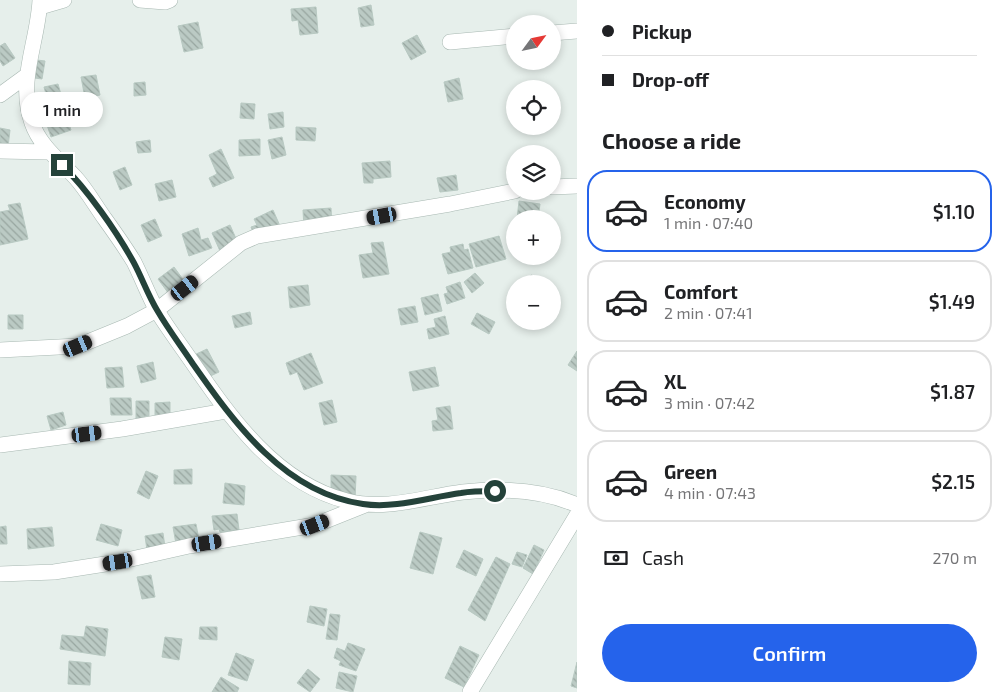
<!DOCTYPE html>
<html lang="en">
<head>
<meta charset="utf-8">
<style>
	body { margin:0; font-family:"Exo 2",sans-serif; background:#f6f6f6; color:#202124; height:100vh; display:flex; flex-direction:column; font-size:19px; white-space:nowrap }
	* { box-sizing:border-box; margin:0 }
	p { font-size:16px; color:#757577 }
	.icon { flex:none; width:28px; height:28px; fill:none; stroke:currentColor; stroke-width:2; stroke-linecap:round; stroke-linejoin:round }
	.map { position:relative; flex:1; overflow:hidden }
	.panel { display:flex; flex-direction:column; background:#fff; width:425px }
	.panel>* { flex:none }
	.hud { display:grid; align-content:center; height:110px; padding:0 25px; background:#fff }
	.needle { width:32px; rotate:57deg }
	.tools { position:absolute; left:506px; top:15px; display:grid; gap:10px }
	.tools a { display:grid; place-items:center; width:55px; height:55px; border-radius:50%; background:#fff; box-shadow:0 2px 8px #0003; font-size:25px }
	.end { position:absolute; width:22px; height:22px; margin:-11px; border:6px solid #24423a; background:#fff; box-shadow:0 0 0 2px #fff }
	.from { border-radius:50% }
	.bubble { position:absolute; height:35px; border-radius:18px; background:#fff; box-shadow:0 2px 8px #0003; font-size:16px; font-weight:600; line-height:35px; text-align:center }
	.car { position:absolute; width:15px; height:30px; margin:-15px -8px; border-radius:6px; box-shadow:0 0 4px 1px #0007; background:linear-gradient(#222 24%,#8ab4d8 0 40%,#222 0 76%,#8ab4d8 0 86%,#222 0) }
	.hud b { display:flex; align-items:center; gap:18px; height:48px; font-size:19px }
	.hud b+b { border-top:1px solid #e0e0e0 }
	.hud i { width:12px; height:12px; background:#202124 }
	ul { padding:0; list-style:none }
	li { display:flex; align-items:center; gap:15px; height:82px; margin:0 10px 8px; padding:0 15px; border:2px solid #e0e0e0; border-radius:20px }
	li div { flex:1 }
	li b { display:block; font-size:19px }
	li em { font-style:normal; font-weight:600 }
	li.on { border-color:#2563eb }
	li>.icon { width:45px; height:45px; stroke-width:1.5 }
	h2 { padding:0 25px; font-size:22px; line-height:60px }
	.pay { display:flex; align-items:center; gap:12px; height:55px; padding:0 25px; font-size:19px }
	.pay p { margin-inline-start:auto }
	.action { display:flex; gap:10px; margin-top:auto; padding:10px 25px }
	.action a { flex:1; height:58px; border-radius:30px; background:#2563eb; color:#fff; font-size:20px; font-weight:600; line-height:58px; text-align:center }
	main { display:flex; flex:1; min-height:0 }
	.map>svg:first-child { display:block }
</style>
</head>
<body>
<main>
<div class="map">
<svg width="577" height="692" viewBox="0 0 577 692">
	<defs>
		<pattern id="building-back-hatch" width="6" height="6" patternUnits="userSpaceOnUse" patternTransform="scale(1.25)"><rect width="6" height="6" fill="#bbcac4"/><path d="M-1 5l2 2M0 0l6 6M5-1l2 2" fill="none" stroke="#98a6a0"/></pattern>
	</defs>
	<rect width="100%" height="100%" fill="#e6efeb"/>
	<path fill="url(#building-back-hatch)" stroke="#b8c9c2" d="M371,5l3,20 -13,2 -3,-19z
		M316,7l2,26 -18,2 -2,-15 -6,1 -1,-12z
		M198,22l5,26 -19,4 -6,-26z
		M417,35l9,17 -15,8 -9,-17z
		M5,43l10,15 -12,8 -3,-5v-15z
		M29,59l16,2 -3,18 -15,-2z
		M96,75l4,20 -15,3 -4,-21z
		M459,78l4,21 -15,3 -4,-20z
		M145,82l1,13 -12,1v-13z
		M58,84l6,21 -14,3 -6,-21z
		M241,103l14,1 -1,15 -14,-1z
		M65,112l6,18 -20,7 -6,-18z
		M283,112l1,15 -14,2 -2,-15z
		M296,127l20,1 -1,13 -19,-1z
		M0,128l10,2 -2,17 -8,-1z
		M282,137l4,18 -14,4 -4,-19z
		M260,139v16l-21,1v-16z
		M150,140l1,12 -13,1 -2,-11z
		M221,149l13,29 -21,9 -4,-9 8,-4 -8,-19z
		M390,161l1,16 -18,2v4h-9l-2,-20z
		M125,167l7,18 -12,5 -7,-18z
		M456,175l2,15 -18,2 -3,-14z
		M172,180l4,17 -17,4 -4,-17z
		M519,201l21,3 -2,15h-21z
		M20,203l8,36 -28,6v-33l10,-2 -2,-5z
		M331,208l1,20 -28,1 -1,-19z
		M273,210l7,16 -25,11 -4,-10 6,-2 -3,-6z
		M155,219l7,17 -14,6 -7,-17z
		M230,225l8,18 -18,8 -8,-18z
		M198,228l3,12 7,-2 4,10 -23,8 -7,-22z
		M499,236l7,23 -30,8 -7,-23z
		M383,242l6,32 -26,4 -4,-23 14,-2 -2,-10z
		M463,244l1,6 4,-1 5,19 -25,6 -6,-20 9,-2 -1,-5z
		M174,267l11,15 -16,12 -11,-15z
		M475,273l9,10 -12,10 -8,-11z
		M531,275l12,4 -2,5h-12z
		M460,282l5,16 -18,6 -3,-10 4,-1 -2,-6z
		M308,285l2,20 -20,3 -2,-21z
		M438,294l4,17 -17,4 -4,-17z
		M415,306l3,16 -17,3 -3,-16z
		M250,312l2,12 -17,4 -3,-12z
		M477,313l18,9 -6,12 -18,-10z
		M8,315h15v14h-15z
		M445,316l4,18 -20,5 -2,-10 9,-2 -2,-8z
		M207,349l12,23 -15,7 -12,-23z
		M577,351v20l-9,-6z
		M311,353l12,30 -19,7 -7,-18 -7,3 -4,-12z
		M153,362l3,17 -15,4 -4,-17z
		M122,367l2,20 -17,1 -2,-20z
		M435,367l4,19 -26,5 -4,-19z
		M110,398h21l1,17h-21z
		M332,400l5,22 -13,3 -5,-22z
		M136,401h13v15h-4v4h-9z
		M170,402v17h-15v-16z
		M450,406l3,23 -20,2 -1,-10 6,-1 -2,-12z
		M63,412l3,13 -15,5 -4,-14z
		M192,469v15h-18v-14z
		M146,471l12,5 -9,23 -12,-6z
		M331,475l25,1 -1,24 -24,-1z
		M225,483l20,3 -1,19 -21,-2z
		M237,514l2,16 -19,2 -1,-3 -5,1 -2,-14z
		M101,524l21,6 -4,16 -22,-6z
		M196,524l3,16 -23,4 -3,-17z
		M6,526l1,18h-7v-17z
		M52,527l2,19 -26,3 -1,-20z
		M420,532l22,6 -9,36 -23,-6z
		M163,533l2,14 -18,3 -2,-14z
		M534,545l10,5 -11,24 -10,-6z
		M464,550l19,9 -7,17 -20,-9z
		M517,552l10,3 -5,12 -10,-3z
		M496,557l14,7 -25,57 -17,-11z
		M151,575l4,22 -13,2 -5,-22z
		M310,606l17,3 -3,17 -17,-4z
		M330,614l10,1 -3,25 -11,-1z
		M86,626l22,3 -3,27 -45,-7 2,-14 22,2z
		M200,627h17v13l-18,-1z
		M165,637l17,2 -3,21 -17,-3z
		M348,643l17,6 -9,22 -17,-6 2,-4 -7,-3 3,-10 8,3z
		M460,646l19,9 -15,32 -19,-9z
		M236,653l18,7 -7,21 -19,-6z
		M69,661l22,2 -1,22 -22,-1z
		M577,662v26l-6,-2z
		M308,669l12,10 -10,13 -13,-9z
		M339,672l18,4 -4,16 -17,-4z
		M221,677l18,11 -2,4h-25z"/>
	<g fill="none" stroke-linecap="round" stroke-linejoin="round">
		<defs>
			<path id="minor" d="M40,0c-2,42 -23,81 -8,123 8,23 27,37 43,54 11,12 20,28 30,42 10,14 20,28 29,43 8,16 14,32 22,47 10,17 23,34 34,50 40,58 85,124 157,142 39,10 77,-4 116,-9 38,-4 78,-3 114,13
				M140,0l25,2 5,-2
				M40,7l24,-7
				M552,33l25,-2
				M450,42l65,-6
				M0,95l26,-19
				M0,151l49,1
				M552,187l25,-1
				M0,350l78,-4 49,-20 30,-16 84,-67 16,-7 193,-32 65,-13
				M0,445l122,-16 104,-18
				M0,574l54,-2 64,-10 71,-16 126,-21 50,-20
				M470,692l107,-177"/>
		</defs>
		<use href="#minor" stroke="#a8b8b2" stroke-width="16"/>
		<use href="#minor" stroke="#fff" stroke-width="15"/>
	</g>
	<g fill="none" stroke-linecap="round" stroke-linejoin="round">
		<path stroke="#24423a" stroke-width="6" d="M62,165c25,24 55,67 72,98 8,15 14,32 23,47 11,19 24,36 36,54 42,60 92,129 170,140 32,5 67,-7 98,-11 11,-2 23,-2 34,-2"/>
	</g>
</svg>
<div class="tools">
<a><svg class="needle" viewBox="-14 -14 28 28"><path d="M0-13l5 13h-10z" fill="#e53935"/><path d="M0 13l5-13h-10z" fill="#757577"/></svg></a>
<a><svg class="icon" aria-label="locate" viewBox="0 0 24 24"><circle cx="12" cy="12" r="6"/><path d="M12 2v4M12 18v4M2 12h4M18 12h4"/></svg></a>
<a><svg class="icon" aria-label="layers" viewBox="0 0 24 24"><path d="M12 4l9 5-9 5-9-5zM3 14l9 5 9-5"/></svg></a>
<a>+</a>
<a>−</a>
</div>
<i class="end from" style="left:495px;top:491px"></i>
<i class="end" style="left:62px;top:165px"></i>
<div class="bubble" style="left:21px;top:92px;width:82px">1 min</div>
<i class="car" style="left:382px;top:216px;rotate:260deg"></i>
<i class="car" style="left:185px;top:288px;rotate:52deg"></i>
<i class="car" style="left:78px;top:346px;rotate:67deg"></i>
<i class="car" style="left:87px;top:434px;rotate:83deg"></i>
<i class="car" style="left:315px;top:525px;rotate:69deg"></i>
<i class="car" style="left:207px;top:543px;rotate:81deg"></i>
<i class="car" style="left:118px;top:562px;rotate:261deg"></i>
</div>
<section class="panel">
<div class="hud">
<b><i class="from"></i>Pickup</b>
<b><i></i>Drop-off</b>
</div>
<h2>Choose a ride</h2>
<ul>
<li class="on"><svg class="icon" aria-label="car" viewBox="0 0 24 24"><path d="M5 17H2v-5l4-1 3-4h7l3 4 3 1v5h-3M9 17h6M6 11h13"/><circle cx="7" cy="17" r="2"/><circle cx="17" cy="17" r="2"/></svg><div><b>Economy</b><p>1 min · 07:40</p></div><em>$1.10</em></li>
<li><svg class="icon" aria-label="car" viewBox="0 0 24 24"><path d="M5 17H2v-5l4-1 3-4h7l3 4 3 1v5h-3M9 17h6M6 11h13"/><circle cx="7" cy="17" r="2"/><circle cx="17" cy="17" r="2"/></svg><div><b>Comfort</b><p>2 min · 07:41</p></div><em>$1.49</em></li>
<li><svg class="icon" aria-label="car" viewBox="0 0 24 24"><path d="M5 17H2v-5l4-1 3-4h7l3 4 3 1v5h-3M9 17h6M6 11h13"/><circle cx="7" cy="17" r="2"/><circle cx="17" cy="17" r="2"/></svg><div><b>XL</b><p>3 min · 07:42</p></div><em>$1.87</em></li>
<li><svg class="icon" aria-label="car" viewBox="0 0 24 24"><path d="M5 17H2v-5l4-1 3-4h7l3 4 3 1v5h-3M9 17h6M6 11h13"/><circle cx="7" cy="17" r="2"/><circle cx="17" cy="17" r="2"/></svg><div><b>Green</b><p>4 min · 07:43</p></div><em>$2.15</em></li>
</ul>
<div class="pay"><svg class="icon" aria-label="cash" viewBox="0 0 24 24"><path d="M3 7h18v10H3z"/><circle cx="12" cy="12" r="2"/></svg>Cash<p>270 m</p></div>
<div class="action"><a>Confirm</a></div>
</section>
</main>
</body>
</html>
